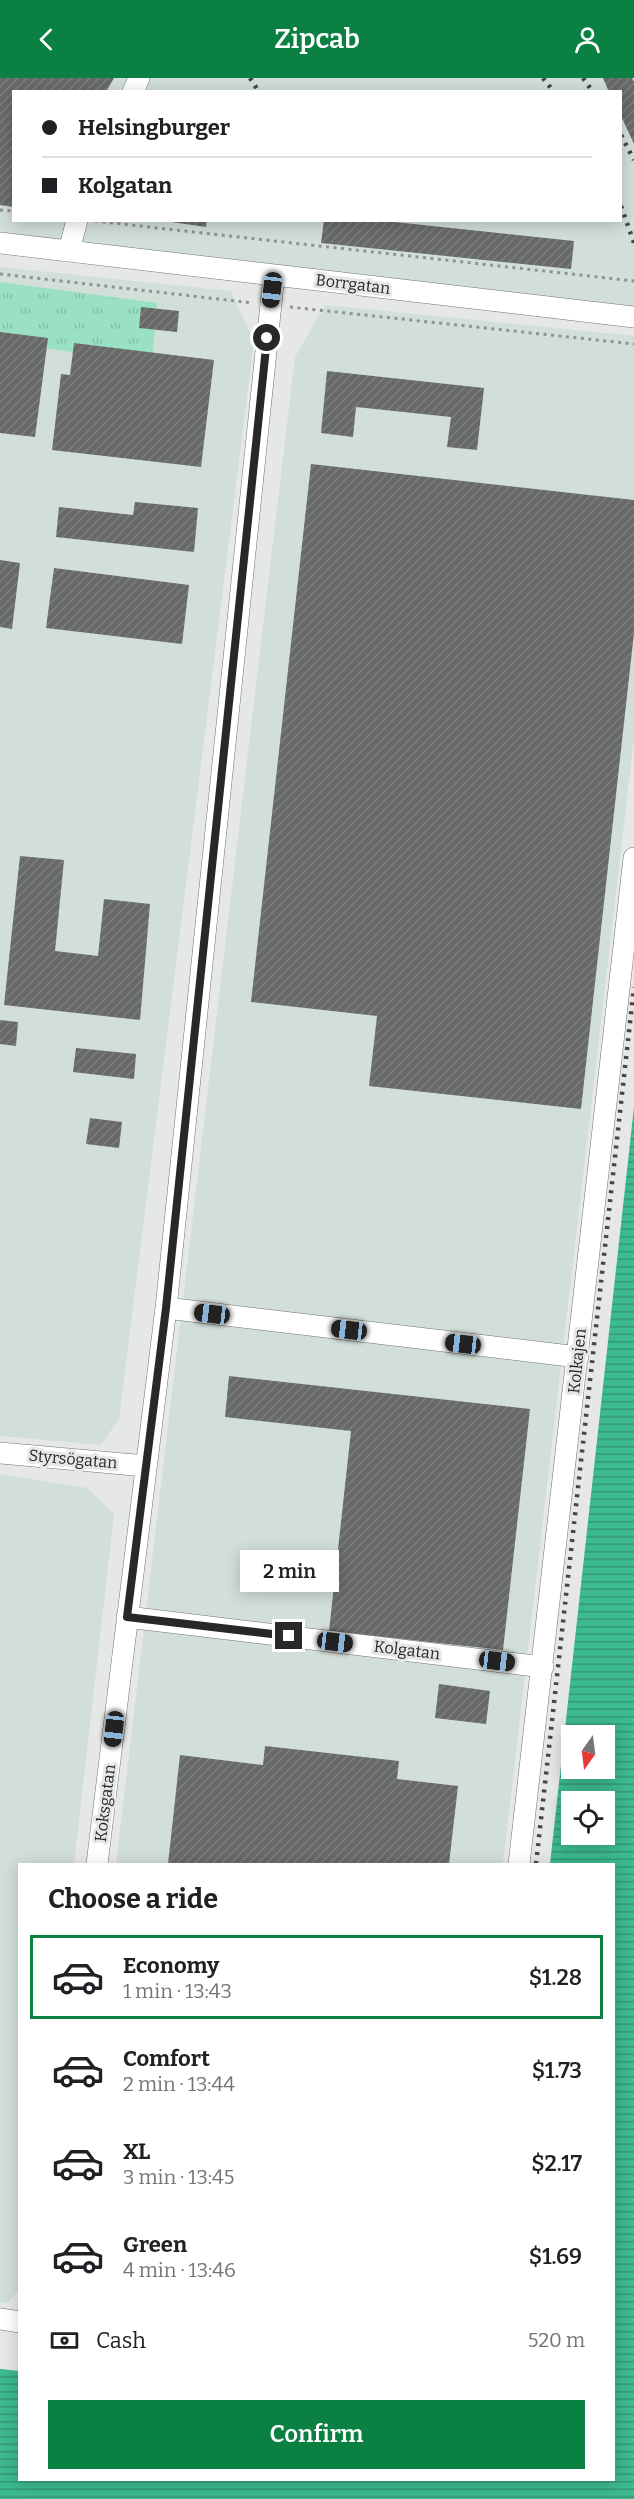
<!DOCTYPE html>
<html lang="en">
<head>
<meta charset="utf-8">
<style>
	body { margin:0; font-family:Bitter,serif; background:#f6f6f6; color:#202124; height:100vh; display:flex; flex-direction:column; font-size:22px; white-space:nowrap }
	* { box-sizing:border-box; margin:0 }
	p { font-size:20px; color:#757577 }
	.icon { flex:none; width:33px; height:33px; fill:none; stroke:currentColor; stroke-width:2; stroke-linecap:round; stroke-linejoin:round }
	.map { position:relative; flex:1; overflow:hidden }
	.drawer { position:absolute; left:18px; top:1785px; width:597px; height:618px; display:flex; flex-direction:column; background:#fff; border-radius:0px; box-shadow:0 3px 15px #0003 }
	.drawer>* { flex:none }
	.guide { position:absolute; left:12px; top:12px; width:610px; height:132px; border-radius:0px; box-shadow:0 3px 15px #0003; display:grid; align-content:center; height:132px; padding:0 30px; background:#fff }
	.needle { width:39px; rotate:194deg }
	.fabs { position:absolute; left:561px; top:1647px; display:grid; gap:12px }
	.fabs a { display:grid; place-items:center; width:54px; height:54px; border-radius:0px; background:#fff; box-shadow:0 3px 15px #0003; font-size:30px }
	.end { position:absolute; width:27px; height:27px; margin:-14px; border:8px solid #272827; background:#fff; box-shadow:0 0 0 3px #fff }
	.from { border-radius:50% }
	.bubble { position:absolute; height:42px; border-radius:0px; background:#fff; box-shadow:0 3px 15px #0003; font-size:20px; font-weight:600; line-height:42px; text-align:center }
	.car { position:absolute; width:18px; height:36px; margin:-18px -9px; border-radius:8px; box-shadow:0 0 4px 2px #0007; background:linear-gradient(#222 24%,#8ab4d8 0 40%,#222 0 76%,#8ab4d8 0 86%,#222 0) }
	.guide b { display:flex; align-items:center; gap:21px; height:57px; font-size:22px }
	.guide b+b { border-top:2px solid #e0e0e0 }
	.guide i { width:15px; height:15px; background:#202124 }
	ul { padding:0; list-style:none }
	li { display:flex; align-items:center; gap:18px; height:84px; margin:0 12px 9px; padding:0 18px; border:3px solid transparent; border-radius:0px }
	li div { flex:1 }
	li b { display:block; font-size:22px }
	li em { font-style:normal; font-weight:600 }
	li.on { border-color:#0b8043 }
	li>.icon { width:54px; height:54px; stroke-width:1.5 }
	h2 { padding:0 30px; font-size:27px; line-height:72px }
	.pay { display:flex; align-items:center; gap:15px; height:66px; padding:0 30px; font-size:22px }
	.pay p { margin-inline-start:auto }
	.primary-button { display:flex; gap:12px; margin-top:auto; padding:12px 30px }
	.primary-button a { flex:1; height:69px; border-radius:0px; background:#0b8043; color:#fff; font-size:24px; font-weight:600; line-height:69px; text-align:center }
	header { display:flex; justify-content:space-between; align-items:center; height:78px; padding:0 30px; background:#0b8043; color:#fff; font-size:27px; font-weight:600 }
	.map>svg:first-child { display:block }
</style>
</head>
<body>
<header><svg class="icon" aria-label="back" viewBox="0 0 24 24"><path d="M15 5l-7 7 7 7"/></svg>Zipcab<svg class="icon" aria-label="person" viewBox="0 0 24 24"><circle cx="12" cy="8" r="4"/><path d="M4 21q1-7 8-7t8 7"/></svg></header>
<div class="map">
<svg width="634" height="2421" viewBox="0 0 634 2421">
	<defs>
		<pattern id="grass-tufts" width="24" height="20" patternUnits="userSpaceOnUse" patternTransform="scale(1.5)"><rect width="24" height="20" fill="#9ae0c2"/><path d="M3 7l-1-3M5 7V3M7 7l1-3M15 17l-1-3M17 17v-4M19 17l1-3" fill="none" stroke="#85c0a7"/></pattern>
		<pattern id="water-rules" width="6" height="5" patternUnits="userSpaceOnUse" patternTransform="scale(1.5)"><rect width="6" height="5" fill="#3dba8f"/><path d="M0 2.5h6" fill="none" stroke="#339775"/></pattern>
		<pattern id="building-hatch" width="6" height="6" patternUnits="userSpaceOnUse" patternTransform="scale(1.5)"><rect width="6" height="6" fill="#676a68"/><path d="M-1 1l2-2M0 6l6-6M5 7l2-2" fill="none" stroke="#7d7f7e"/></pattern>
	</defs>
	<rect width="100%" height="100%" fill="#e5e8e6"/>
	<path fill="#d2ded8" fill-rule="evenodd" d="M0,0h634v239l-634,-73zM14,14h607v128h-607z
		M0,189l231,24 23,50 -135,1078 -18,26 -101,-9z
		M325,227l309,31v402l-131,1126h-387l179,-1507z
		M0,1396l87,14 27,26 -40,350h-54v424l-12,15 -8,-1z"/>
	<path fill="url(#grass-tufts)" d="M0,204l157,21 -5,60 -152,-21z"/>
	<path fill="url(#water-rules)" fill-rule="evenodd" d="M634,1029v1392h-634v-130l19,2 1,109h594v-616h-64zM572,1658h32v32h-32zM572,1724h32v32h-32z"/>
	<path fill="url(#building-hatch)" d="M0,0h114l-8,14h-92v115l-14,-2z
		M603,0h29l2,4v62l-13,-28v-24h-12z
		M158,142h49l-1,7z
		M324,142h52l198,21 -3,28 -250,-26z
		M141,229l38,4 -2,21 -38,-4z
		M0,254l48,6 -13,99 -35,-4z
		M74,265l140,17 -13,107 -149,-17 9,-76 9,1z
		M327,293l157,17 -7,62 -30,-3 4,-30 -95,-10 -3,30 -32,-4z
		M311,386l323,36v133l-53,476 -212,-23 8,-70 -126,-14z
		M135,424l63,6 -4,44 -138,-15 3,-30 74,8z
		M0,482l20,3 -8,66 -12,-2z
		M54,490l135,17 -7,59 -136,-16z
		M20,778l44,4 -9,91 43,5 6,-57 46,5 -10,116 -136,-15z
		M0,942l18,2 -2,24 -16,-2z
		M76,970l60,6 -2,25 -61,-7z
		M90,1040l32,4 -3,26 -33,-4z
		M229,1298l301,33 -27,241 -174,-19 22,-200 -126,-14z
		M439,1606l51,7 -4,33 -51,-6z
		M265,1668l134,15 -2,18 61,7 -9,78h-281l12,-109 83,10z"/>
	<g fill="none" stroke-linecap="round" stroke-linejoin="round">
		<defs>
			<path id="minor" d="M133,14l6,-14
				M0,165l634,74
				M69,173l8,-31
				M166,1230l412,49
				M0,1375l146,13
				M127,1539l416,50
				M97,1786l69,-556 108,-1033
				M519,1786l115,-1006
				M0,2241l20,3"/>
		</defs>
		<use href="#minor" stroke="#717473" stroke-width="22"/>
		<path stroke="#8f9290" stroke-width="3" stroke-dasharray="3 4.5" stroke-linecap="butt" d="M0,132l14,1
			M95,143l539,60
			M0,196l253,29
			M290,229l344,37"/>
		<use href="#minor" stroke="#fff" stroke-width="21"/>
		<path stroke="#454645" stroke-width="4.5" stroke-dasharray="3 6" stroke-linecap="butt" d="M250,0l9,14
			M543,0l11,14
			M583,0l10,14
			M621,57l13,25
			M621,128l13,37
			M536,1786l98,-877"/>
	</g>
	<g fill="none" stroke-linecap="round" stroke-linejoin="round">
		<path stroke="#272827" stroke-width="8" d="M267,260l-101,970 -39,309 162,19"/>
	</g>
	<g text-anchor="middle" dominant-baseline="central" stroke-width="6" stroke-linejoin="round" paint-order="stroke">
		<g font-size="16" fill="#272827" stroke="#e5e8e6">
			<text transform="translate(353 206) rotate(7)">Borrgatan</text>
			<text transform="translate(577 1283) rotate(-84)">Kolkajen</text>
			<text transform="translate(73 1381) rotate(5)">Styrsögatan</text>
			<text transform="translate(407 1572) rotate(7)">Kolgatan</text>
			<text transform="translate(105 1725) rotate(-83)">Koksgatan</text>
		</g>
	</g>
</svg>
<div class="fabs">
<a><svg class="needle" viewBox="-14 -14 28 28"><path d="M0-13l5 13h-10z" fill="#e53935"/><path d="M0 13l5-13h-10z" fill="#757577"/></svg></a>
<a><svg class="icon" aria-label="locate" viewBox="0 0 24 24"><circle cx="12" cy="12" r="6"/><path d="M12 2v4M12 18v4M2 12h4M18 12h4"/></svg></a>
</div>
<i class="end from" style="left:267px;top:260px"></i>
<i class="end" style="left:289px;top:1558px"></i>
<div class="bubble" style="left:240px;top:1472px;width:99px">2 min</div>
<i class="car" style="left:272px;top:212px;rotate:187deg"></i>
<i class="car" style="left:212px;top:1236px;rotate:277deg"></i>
<i class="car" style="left:349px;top:1252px;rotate:277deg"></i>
<i class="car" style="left:463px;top:1266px;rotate:277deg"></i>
<i class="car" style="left:335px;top:1564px;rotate:97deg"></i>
<i class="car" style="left:497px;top:1583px;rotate:97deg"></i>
<i class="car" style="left:114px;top:1651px;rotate:187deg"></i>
<div class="guide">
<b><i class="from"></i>Helsingburger</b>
<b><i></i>Kolgatan</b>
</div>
<section class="drawer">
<h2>Choose a ride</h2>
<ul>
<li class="on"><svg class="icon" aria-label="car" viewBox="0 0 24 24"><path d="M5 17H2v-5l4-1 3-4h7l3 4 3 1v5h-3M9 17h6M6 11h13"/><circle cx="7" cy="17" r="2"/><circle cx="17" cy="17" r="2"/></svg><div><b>Economy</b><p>1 min · 13:43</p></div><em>$1.28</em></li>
<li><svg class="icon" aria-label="car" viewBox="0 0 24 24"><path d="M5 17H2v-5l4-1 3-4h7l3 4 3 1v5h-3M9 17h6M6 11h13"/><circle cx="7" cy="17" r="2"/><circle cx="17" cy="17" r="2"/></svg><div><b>Comfort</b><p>2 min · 13:44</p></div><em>$1.73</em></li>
<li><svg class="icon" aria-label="car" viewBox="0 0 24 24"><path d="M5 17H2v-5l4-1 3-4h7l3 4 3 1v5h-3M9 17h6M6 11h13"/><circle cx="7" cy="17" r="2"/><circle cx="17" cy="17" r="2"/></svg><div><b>XL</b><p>3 min · 13:45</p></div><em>$2.17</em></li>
<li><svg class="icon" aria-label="car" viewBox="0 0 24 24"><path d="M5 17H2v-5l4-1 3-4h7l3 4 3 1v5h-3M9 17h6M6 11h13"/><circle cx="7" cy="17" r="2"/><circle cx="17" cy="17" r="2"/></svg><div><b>Green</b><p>4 min · 13:46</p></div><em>$1.69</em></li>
</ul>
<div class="pay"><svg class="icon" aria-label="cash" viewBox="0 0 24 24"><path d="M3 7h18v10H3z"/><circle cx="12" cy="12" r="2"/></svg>Cash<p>520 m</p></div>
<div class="primary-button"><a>Confirm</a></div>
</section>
</div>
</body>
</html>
